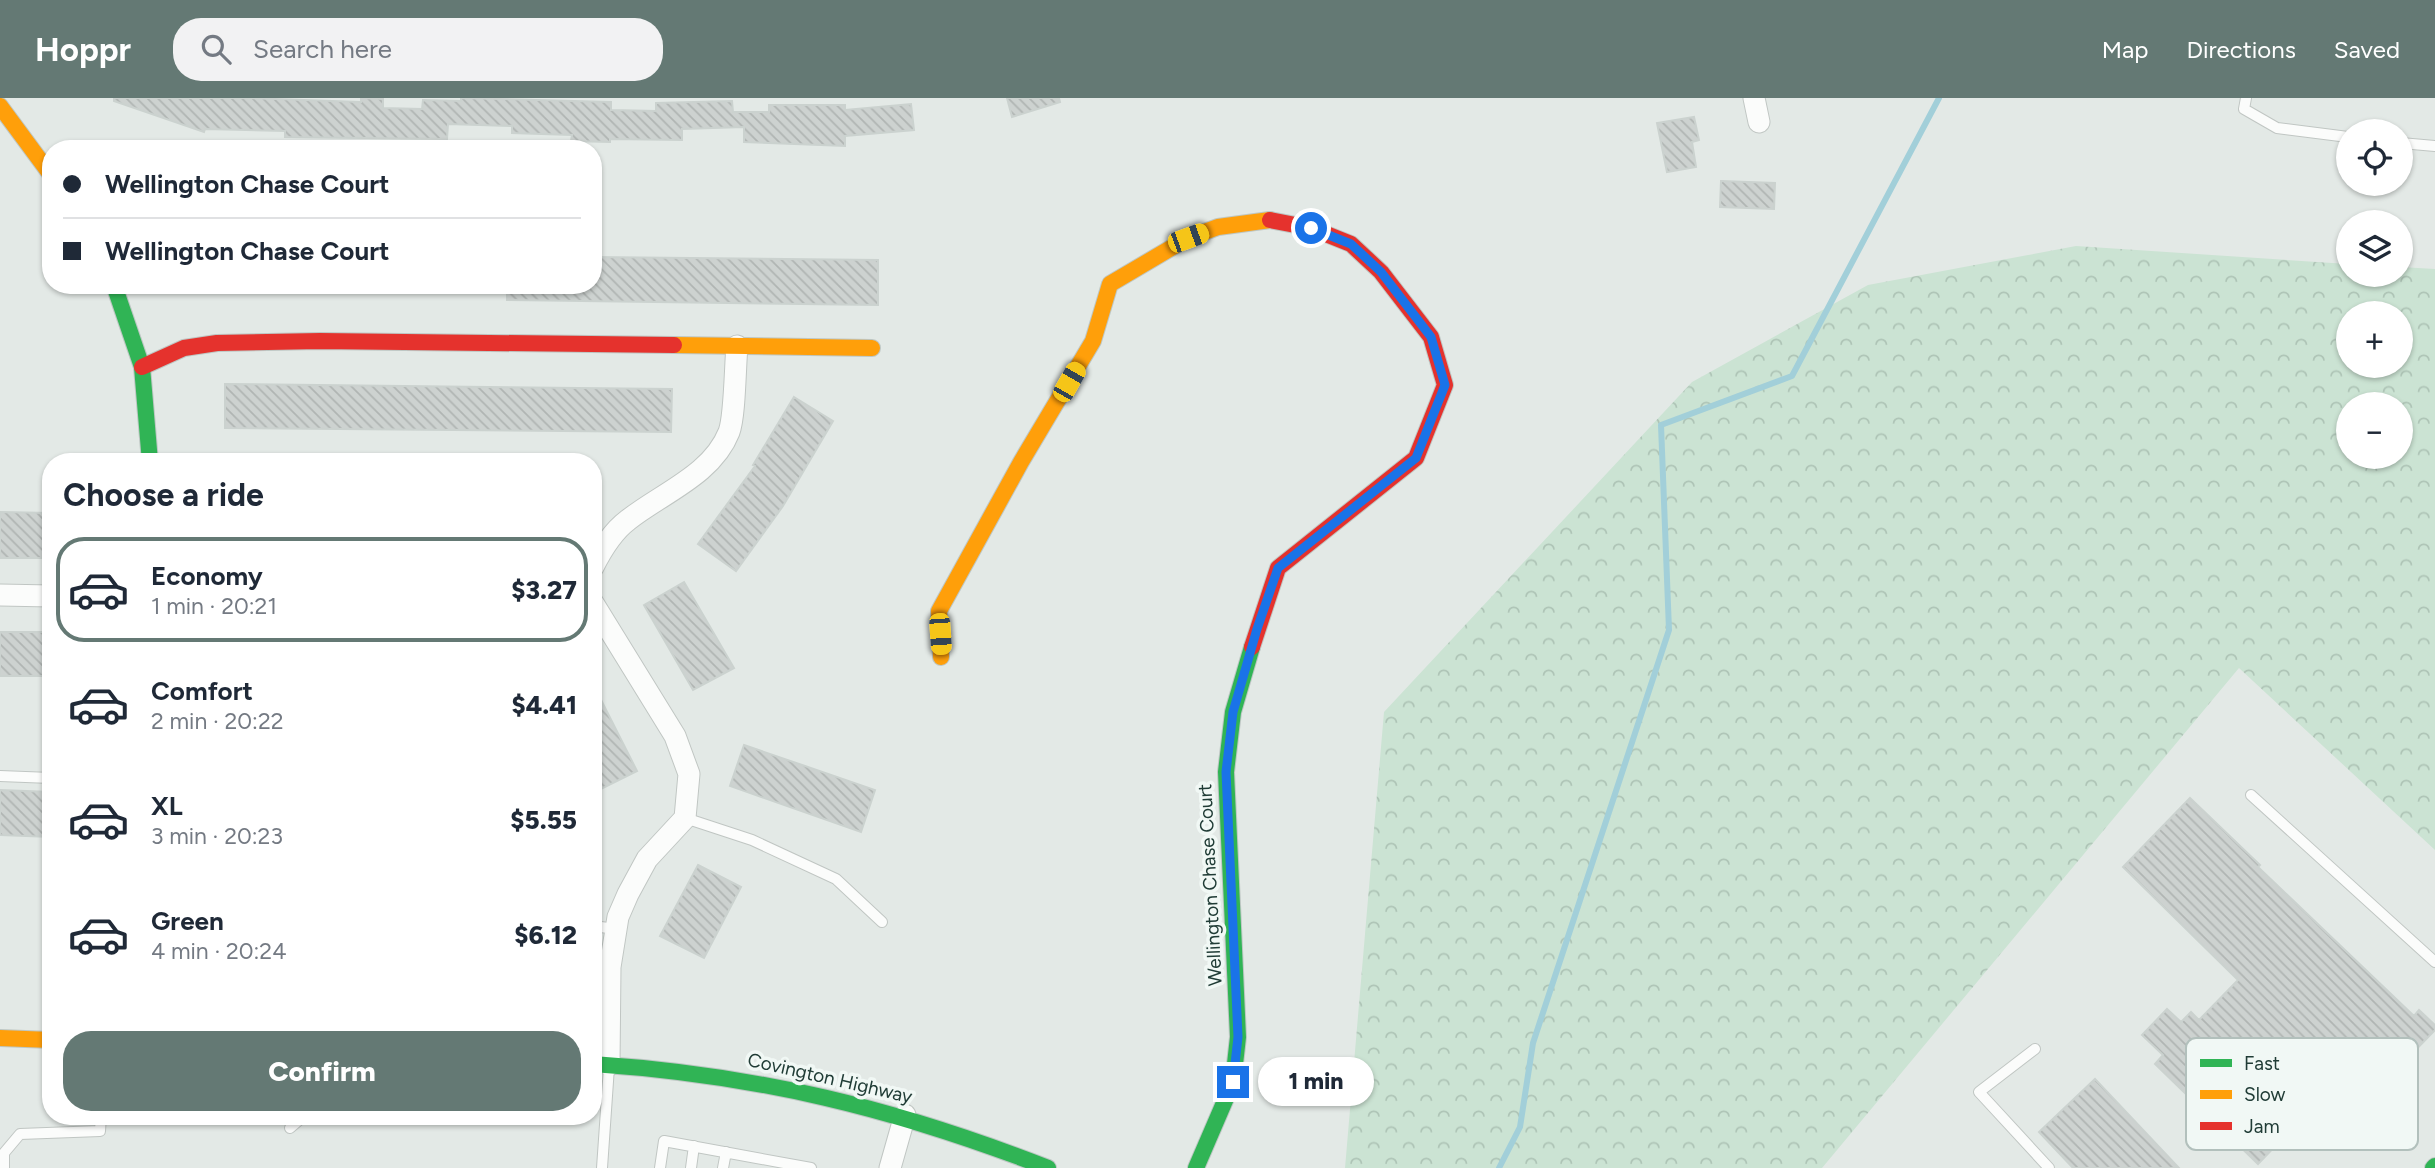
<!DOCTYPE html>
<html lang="en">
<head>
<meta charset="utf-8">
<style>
	body { margin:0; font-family:Figtree,sans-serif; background:#f2f2f3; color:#1f2937; height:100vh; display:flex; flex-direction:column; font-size:26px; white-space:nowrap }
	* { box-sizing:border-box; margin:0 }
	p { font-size:23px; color:#747a83 }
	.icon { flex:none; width:38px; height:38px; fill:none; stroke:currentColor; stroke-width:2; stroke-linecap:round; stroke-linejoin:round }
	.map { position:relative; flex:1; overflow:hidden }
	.panel { position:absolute; left:42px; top:355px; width:560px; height:672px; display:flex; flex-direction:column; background:#fff; border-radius:28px; box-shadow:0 2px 5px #0004 }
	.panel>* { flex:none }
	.hud { position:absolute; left:42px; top:42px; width:560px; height:154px; border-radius:28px; box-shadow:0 2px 5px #0004; display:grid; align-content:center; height:154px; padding:0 21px; background:#fff }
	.fabs { position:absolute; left:2336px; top:21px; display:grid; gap:14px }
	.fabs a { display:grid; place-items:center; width:77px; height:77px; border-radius:50%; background:#fff; box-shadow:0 2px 5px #0004; font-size:35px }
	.end { position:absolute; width:32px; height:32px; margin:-16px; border:9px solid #1a73e8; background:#fff; box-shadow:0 0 0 4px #fff }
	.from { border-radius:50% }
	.bubble { position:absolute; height:49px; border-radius:24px; background:#fff; box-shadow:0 2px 5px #0004; font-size:23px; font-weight:800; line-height:49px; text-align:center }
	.car { position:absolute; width:21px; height:42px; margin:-21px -10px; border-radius:9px; box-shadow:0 0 5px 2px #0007; background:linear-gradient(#f5c518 24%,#345 0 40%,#f5c518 0 76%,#345 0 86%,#f5c518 0) }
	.hud b { display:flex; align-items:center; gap:24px; height:66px; font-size:26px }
	.hud b+b { border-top:2px solid #e0e1e3 }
	.hud i { width:18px; height:18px; background:#1f2937 }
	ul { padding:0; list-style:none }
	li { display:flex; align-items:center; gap:21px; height:105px; margin:0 14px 10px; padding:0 7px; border:4px solid transparent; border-radius:28px }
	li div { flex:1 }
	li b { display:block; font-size:26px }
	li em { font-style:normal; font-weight:800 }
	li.active { border-color:#647974 }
	li>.icon { width:63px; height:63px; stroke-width:1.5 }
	h2 { padding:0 21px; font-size:32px; line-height:84px }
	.cta { display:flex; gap:14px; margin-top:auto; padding:14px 21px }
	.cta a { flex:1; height:80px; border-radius:28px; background:#647974; color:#fff; font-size:28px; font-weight:800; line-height:80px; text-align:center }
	header { display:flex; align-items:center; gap:42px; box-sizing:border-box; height:98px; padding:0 35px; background:#647974; color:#fff }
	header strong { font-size:33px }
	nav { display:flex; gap:38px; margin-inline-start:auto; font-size:24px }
	.search { width:490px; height:63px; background:#f2f2f3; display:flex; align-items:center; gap:18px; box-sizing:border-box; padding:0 24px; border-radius:28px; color:#747a83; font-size:26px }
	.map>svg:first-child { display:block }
</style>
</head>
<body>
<header>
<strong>Hoppr</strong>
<div class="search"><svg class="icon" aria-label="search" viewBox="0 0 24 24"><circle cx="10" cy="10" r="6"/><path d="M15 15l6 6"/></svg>Search here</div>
<nav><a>Map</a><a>Directions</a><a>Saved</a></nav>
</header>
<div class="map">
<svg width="2435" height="1070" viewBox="0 0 2435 1070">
	<defs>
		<pattern id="forest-crowns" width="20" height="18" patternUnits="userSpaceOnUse" patternTransform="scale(1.75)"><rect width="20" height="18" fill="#cbe3d3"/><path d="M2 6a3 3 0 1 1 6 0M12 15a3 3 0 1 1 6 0" fill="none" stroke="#aec4b6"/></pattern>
		<pattern id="building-back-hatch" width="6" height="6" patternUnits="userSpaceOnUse" patternTransform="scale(1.75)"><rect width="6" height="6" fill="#cdd2d0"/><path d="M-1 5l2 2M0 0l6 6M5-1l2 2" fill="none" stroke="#b0b5b3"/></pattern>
	</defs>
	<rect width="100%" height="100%" fill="#e3e9e6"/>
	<path fill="url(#forest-crowns)" fill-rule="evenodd" d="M2076,148l272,18v11h53v-8l34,2v581l-196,-182 -417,500h-477l39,-456 308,-330 176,-97zM2348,215h53v53h-53zM2348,306h53v53h-53z"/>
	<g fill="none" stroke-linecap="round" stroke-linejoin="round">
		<path stroke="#a2cfd9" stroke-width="6" d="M1499,1070l21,-41 13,-84 136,-413 -8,-205 131,-49 147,-278"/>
	</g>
	<path fill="url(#building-back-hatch)" stroke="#cbd2cf" stroke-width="2" d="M114,0h132l115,4v-4l22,1v9l39,1 1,-9 38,1v-3l150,4v8l45,1v-8l76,-2 1,11h36v-7h76v5l66,-6 3,26 -69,6v10l-101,-4v-15l-62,2v11l-72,-1v3l-39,-1 1,-6 -60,-2v-7l-64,-2 -1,15 -162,-2v-6l-80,-2 -1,3 -90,-31z
		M1007,0h52l1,4 -48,15z
		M1694,19l5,23 -7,2 4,25 -29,5 -10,-49z
		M1721,83l54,2 -1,26 -54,-2z
		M593,159l285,3v45l-371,-5v-15h86z
		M225,286l447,5 -1,43 -446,-4z
		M794,299l39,24 -50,85 -47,65 -38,-27 57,-78 -2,-1z
		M0,414l51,1v45h-51z
		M684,484l50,86 -41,22 -49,-85z
		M0,534h51v44h-51z
		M593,586l44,87 -44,22z
		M744,647l131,45 -14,42 -131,-46z
		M0,692l51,2v45l-51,-2z
		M2190,700l70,67 -2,2 156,149 5,-6 16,15v5l-37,38 -18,-16 -32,33 -7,-7 -83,86 -103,-100 8,-9 -21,-20 25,-26 14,13 10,-10 8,8 39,-40 -115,-113z
		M698,767l43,22 -37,71 -44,-22z
		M2095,981l84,89h-106l-34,-36z"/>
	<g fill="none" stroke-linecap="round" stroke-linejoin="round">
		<defs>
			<path id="lane" d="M2246,0l-2,11 33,19 71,9
				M2401,45l34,3
				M0,678l51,2
				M2251,697l184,167
				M685,720l67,22 84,39 46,43
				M593,828l23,3
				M2035,951l-56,43 70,76
				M290,1030l14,-12
				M4,1070v-15l16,-19 80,-3 1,-15
				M602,1070l7,-101
				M660,1070l4,-27 147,27
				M691,1070l3,-22
				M723,1070l3,-16"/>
			<path id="street" d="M1754,0l5,24
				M593,469c9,-18 19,-35 35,-47 34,-27 84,-45 101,-88 6,-16 6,-65 8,-86
				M0,497l51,1
				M593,505l82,133 14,38 -4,44 -38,41 -19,35 -10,23 -8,50 -1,98
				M890,1070l15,-53"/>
			<path id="fast" d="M114,187l28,82 8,95
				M593,966c165,11 301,44 455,104
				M1196,1070l37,-86 5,-45 -12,-265 7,-60 19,-65
				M2433,1070l2,-2"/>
			<path id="slow" d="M0,8l51,69
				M674,247l198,3
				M941,559l-2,-46 82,-149 72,-121 17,-57 78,-46 30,-11 52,-7
				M0,940l51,2"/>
			<path id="jam" d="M142,269l42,-19 33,-5 103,-2 354,4
				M1252,549l26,-79 138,-110 29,-73 -14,-48 -50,-65 -30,-28 -40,-16 -41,-8"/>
		</defs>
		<use href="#lane" stroke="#c0c6c3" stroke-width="12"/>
		<use href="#street" stroke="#c0c6c3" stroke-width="23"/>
		<use href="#fast" stroke="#bec7c4" stroke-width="18"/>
		<use href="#slow" stroke="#bec7c4" stroke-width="18"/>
		<use href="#jam" stroke="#bec7c4" stroke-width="18"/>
		<use href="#lane" stroke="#fbfcfb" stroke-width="10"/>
		<use href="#street" stroke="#fbfcfb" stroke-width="21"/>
		<use href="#fast" stroke="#30b455" stroke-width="16"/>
		<use href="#slow" stroke="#ff9f0a" stroke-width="16"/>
		<use href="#jam" stroke="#e5322d" stroke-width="16"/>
	</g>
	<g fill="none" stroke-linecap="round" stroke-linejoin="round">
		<path stroke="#1a73e8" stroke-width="9" d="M1233,984l5,-45 -12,-265 7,-60 24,-83 21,-61 138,-110 29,-73 -14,-48 -50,-65 -30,-28 -40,-16"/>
	</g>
	<g text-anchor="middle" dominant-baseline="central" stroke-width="7" stroke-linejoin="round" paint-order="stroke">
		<g font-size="19" fill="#203c36" stroke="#f1f8f5">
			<text transform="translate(1210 787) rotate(-93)">Wellington Chase Court</text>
			<text transform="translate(830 980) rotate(13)">Covington Highway</text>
		</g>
	</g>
	<rect x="2186" y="940" width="232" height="112" rx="10" fill="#f1f8f5" stroke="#b2c0bc" stroke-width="2"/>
	<rect x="2200" y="961" width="32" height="8" fill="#30b455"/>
	<rect x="2200" y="992" width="32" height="9" fill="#ff9f0a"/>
	<rect x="2200" y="1024" width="32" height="8" fill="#e5322d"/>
	<g font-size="19" fill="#203c36">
		<text x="2244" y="972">Fast</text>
		<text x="2244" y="1003">Slow</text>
		<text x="2244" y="1035">Jam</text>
	</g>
</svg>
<div class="fabs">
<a><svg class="icon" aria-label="locate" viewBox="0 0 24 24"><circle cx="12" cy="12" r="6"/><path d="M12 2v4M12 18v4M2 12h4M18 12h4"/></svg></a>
<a><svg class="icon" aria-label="layers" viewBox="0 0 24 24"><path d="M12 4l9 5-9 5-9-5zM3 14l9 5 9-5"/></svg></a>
<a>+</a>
<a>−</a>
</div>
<i class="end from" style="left:1311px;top:130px"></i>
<i class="end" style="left:1233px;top:984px"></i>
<div class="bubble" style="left:1258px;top:959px;width:116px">1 min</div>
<i class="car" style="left:1188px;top:140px;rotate:70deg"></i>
<i class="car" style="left:1069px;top:284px;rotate:30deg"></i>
<i class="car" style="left:940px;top:536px;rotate:176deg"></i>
<div class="hud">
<b><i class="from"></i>Wellington Chase Court</b>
<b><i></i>Wellington Chase Court</b>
</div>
<section class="panel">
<h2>Choose a ride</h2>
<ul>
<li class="active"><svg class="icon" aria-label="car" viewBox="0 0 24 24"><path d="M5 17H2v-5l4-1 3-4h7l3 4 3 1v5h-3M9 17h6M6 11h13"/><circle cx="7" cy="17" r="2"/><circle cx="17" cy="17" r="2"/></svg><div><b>Economy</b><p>1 min · 20:21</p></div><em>$3.27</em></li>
<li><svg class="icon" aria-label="car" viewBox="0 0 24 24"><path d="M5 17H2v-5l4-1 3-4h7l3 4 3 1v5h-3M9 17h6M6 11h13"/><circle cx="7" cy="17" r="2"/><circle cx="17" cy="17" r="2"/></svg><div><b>Comfort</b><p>2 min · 20:22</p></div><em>$4.41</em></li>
<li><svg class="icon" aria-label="car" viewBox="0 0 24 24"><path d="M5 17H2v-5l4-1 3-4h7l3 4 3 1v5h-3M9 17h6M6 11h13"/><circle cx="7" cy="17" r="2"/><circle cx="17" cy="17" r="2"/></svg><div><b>XL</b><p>3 min · 20:23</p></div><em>$5.55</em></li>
<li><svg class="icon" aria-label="car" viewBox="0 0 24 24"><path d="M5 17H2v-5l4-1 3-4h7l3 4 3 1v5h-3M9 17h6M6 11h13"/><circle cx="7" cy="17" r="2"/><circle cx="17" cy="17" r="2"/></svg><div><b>Green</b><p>4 min · 20:24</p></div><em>$6.12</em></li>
</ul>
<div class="cta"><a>Confirm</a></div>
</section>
</div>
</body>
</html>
